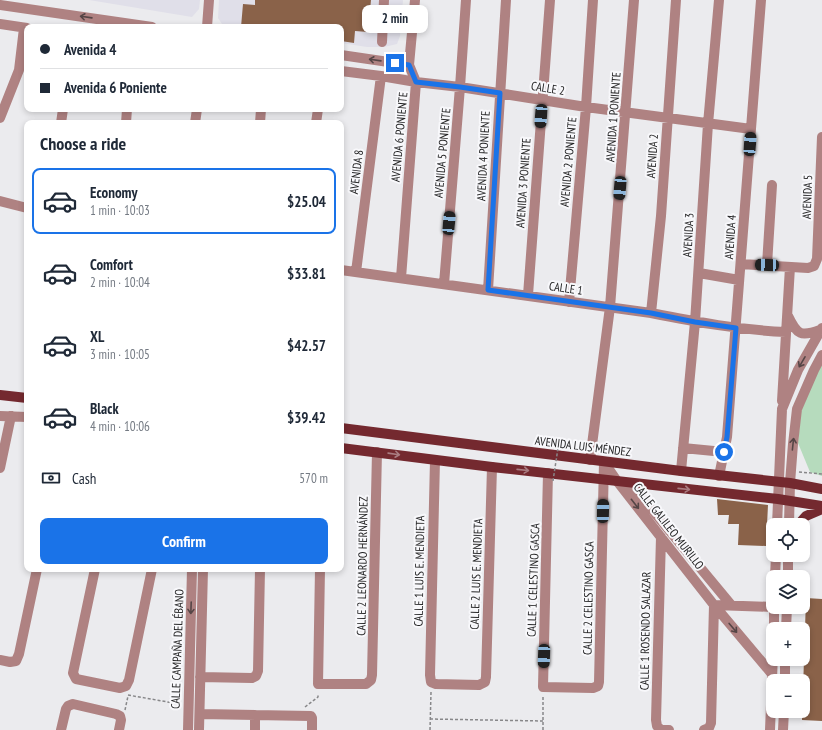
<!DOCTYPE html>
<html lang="en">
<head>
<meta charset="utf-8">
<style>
	body { margin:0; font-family:"PT Sans Narrow",sans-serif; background:#f6f6f7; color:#1f2937; height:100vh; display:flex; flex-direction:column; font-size:15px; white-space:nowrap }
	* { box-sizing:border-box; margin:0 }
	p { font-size:13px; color:#747a83 }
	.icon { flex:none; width:22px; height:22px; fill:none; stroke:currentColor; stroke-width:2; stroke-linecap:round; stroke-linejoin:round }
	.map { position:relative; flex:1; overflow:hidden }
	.details { position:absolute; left:24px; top:120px; width:320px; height:452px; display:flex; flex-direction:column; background:#fff; border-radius:8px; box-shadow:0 2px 6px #0003 }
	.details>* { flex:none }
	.hud { position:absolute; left:24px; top:24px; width:320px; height:88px; border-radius:8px; box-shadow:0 2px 6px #0003; display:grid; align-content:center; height:88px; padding:0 16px; background:#fff }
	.tools { position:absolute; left:766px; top:518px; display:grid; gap:8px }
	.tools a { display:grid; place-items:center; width:44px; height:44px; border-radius:8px; background:#fff; box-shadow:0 2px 6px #0003; font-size:20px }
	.end { position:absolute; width:18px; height:18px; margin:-9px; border:5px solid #1a73e8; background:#fff; box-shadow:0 0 0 2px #fff }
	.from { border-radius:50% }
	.bubble { position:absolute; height:28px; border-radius:8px; background:#fff; box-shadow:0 2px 6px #0003; font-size:13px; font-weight:700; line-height:28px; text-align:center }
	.car { position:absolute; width:12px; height:24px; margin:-12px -6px; border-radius:5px; box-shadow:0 0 3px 1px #0007; background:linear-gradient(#222 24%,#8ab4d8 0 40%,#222 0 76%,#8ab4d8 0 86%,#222 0) }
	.hud b { display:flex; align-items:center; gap:14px; height:38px; font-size:15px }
	.hud b+b { border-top:1px solid #e0e1e3 }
	.hud i { width:10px; height:10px; background:#1f2937 }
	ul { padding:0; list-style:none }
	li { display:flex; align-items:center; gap:12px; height:66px; margin:0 8px 6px; padding:0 8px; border:2px solid transparent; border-radius:8px }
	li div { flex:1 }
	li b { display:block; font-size:15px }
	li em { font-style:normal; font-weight:700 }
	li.on { border-color:#1a73e8 }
	li>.icon { width:36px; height:36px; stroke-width:1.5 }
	h2 { padding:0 16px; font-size:18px; line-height:48px }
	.pay { display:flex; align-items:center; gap:10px; height:44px; padding:0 16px; font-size:15px }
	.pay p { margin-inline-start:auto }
	.button { display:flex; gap:8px; margin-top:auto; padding:8px 16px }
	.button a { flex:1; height:46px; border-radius:8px; background:#1a73e8; color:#fff; font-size:16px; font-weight:700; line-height:46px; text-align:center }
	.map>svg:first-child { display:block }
</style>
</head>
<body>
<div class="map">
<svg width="822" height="730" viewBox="0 0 822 730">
	<rect width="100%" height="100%" fill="#ebebee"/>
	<path fill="#e0dfe9" d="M89,0h111l-1,9 -7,8z
		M219,0h184l-3,36 -3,8 -13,3h-17l-26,-4v-16h-117l-6,-9z"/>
	<path fill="#b6dbbd" d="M822,361v115l-12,-4 -12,-29 3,-32z"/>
	<path fill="#8a6249" d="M255,0h116l-3,32 -13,-1 -1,12 -13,-2v-14h-100l2,-23 12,1z
		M717,499l51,6 -2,41 -28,-1 1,-21h-11l1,-9h-11z
		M806,598l16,1v122l-20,-1z"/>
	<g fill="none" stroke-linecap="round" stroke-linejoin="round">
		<path stroke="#878789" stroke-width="1.5" stroke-dasharray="3 2" stroke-linecap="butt" d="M799,472l23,2
			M128,695l51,9
			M305,707l13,-10v-3
			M125,710l3,-14
			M430,719l113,2
			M430,730l1,-38
			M543,730v-35"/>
		<path stroke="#af8282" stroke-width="10" d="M0,5l152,22
			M0,24l27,4
			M207,27l2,-27
			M382,42l2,-42
			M341,55l68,10
			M341,71l40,5 35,6 44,5 126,20 165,22
			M0,118l19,-48 5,-42
			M61,123l2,-14
			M126,123l1,-14
			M195,123l2,-14
			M260,123l1,-14
			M316,123l2,-14
			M0,201l27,7
			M741,264l67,4 6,-2 3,-7 5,-122
			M767,265l5,-80
			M341,270l310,43c45,9 89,17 135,19
			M356,272l25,-196
			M699,273l40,7
			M401,278l15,-196 -7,-17 6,-65
			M444,284l16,-197 6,-87
			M488,290l18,-290
			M528,295l22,-295
			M569,302l17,-195 7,-107
			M651,313l10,-97 15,-216
			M788,316c9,19 13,21 32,14
			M782,401l8,-134
			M0,416l27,1
			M683,448l41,4
			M435,460l-5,215 1,7 5,2 43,1 6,-3 1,-5 6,-210
			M590,460l20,-153 24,-307
			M604,462l13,19 97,124 58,69
			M0,468l11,-52
			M681,471l14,-149 13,-198 11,-124
			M548,473l-5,214 50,1 5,-2 1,-4 5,-220
			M719,476l8,-39 34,-437
			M630,483l102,123
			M777,525l5,-116 16,-39 24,-42
			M789,525l1,-42 3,-39 4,-35 17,-39 8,-15
			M661,537l-5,183 1,6 4,4h8
			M95,569l-22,104 3,6 44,9 6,-2 3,-6 23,-111
			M320,569l-2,115h48l5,-4 1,-5 5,-223
			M775,577l1,-22
			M788,577v-22
			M774,629v-22
			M786,629l1,-22
			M0,660l10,2 6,-1 3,-7 18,-85
			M200,677l52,1 4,-2 2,-5 2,-102
			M785,681v-22
			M200,714l111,2 1,2v12
			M61,730l5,-21 2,-3 5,-2 43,10 4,2 1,4 -2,10
			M188,730l4,-161
			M199,730l4,-161
			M255,730v-15
			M704,730l5,-2 2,-5 3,-118 60,2
			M770,730l3,-76
			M783,730l1,-19"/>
		<path stroke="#74292f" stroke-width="10" d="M0,395l27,3
			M341,428l340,43 109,12 32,6
			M341,448l151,19 286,32 44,7
			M798,525l8,-9 16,-7"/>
		<path stroke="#878789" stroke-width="1.5" stroke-dasharray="3 2" stroke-linecap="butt" d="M553,481l5,-33"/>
	</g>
	<defs><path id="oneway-shaft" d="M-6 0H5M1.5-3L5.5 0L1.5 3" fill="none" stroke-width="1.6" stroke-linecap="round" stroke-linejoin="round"/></defs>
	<g stroke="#554546">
		<use href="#oneway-shaft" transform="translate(86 17) rotate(-172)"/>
		<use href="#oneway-shaft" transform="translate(375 60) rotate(-172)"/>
		<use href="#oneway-shaft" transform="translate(802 362) rotate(120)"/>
		<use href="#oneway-shaft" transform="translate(793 444) rotate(-84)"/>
		<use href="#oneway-shaft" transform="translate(635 504) rotate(52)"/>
		<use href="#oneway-shaft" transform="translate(191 608) rotate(92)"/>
		<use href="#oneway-shaft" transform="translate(733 628) rotate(50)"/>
	</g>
	<g stroke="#a97c81">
		<use href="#oneway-shaft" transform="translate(394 454) rotate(8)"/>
		<use href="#oneway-shaft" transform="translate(523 470) rotate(6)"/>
		<use href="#oneway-shaft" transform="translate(684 489) rotate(6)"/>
	</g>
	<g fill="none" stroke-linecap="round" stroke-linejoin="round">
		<path stroke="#1a73e8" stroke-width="5" d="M395,63l14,2 7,17 44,5 40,6 -12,197 163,23 44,9 41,6 -9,109 -3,15"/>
	</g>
	<g text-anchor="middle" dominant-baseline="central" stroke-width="4" stroke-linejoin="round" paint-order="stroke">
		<g font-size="12" fill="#242425" stroke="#f8f8fb">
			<text transform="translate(548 88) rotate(9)">CALLE 2</text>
			<text transform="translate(613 117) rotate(-86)">AVENIDA 1 PONIENTE</text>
			<text transform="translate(399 137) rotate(-85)">AVENIDA 6 PONIENTE</text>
			<text transform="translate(442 153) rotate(-85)">AVENIDA 5 PONIENTE</text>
			<text transform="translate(483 156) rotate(-87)">AVENIDA 4 PONIENTE</text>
			<text transform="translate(652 156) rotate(-86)">AVENIDA 2</text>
			<text transform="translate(568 162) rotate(-85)">AVENIDA 2 PONIENTE</text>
			<text transform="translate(356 172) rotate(-83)">AVENIDA 8</text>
			<text transform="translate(523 183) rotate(-86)">AVENIDA 3 PONIENTE</text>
			<text transform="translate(807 197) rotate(-88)">AVENIDA 5</text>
			<text transform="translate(688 235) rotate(-87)">AVENIDA 3</text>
			<text transform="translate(730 237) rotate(-86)">AVENIDA 4</text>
			<text transform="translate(566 288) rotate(8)">CALLE 1</text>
			<text transform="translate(583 446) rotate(7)">AVENIDA LUIS MÉNDEZ</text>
			<text transform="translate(669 526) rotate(52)">CALLE GALILEO MURILLO</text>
			<text transform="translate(362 566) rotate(-89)">CALLE 2 LEONARDO HERNÁNDEZ</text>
			<text transform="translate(419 571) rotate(-89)">CALLE 1 LUIS E. MENDIETA</text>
			<text transform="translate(476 574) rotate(-88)">CALLE 2 LUIS E. MENDIETA</text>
			<text transform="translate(533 580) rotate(-88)">CALLE 1 CELESTINO GASCA</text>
			<text transform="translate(588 598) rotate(-89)">CALLE 2 CELESTINO GASCA</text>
			<text transform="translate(645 631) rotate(-89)">CALLE 1 ROSENDO SALAZAR</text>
			<text transform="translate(177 649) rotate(-88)">CALLE CAMPAÑA DEL ÉBANO</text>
		</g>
	</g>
</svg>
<div class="tools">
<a><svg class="icon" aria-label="locate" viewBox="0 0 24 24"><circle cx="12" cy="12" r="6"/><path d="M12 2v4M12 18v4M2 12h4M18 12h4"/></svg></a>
<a><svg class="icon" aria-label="layers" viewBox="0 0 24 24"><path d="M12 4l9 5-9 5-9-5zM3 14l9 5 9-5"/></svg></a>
<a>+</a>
<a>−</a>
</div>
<i class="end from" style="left:724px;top:452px"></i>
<i class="end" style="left:395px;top:63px"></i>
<div class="bubble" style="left:362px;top:5px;width:66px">2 min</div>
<i class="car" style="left:541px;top:116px;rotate:184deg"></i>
<i class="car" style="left:750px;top:144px;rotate:4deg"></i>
<i class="car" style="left:620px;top:188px;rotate:185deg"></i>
<i class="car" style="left:449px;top:223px;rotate:5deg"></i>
<i class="car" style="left:767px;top:265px;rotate:272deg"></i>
<i class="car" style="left:603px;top:511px;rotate:1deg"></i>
<i class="car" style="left:544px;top:656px;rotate:182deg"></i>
<div class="hud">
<b><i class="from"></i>Avenida 4</b>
<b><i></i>Avenida 6 Poniente</b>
</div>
<section class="details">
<h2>Choose a ride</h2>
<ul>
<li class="on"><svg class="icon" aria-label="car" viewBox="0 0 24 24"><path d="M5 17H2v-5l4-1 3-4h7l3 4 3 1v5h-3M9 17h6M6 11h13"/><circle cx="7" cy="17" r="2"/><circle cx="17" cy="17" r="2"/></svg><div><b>Economy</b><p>1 min · 10:03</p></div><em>$25.04</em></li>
<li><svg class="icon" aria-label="car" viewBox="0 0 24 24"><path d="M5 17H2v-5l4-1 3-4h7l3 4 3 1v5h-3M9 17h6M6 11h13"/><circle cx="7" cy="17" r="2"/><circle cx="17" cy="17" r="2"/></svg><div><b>Comfort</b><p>2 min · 10:04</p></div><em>$33.81</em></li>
<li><svg class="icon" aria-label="car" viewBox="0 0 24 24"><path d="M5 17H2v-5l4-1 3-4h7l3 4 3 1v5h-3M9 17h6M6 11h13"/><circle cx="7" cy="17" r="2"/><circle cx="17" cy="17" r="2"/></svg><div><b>XL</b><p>3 min · 10:05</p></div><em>$42.57</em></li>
<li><svg class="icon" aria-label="car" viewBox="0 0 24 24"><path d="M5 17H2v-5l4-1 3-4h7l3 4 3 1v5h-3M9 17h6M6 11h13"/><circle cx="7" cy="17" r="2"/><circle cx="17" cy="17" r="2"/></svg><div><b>Black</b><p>4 min · 10:06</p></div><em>$39.42</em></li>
</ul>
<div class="pay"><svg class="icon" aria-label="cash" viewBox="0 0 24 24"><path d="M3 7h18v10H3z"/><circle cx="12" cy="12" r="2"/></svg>Cash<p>570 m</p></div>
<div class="button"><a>Confirm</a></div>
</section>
</div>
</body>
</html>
